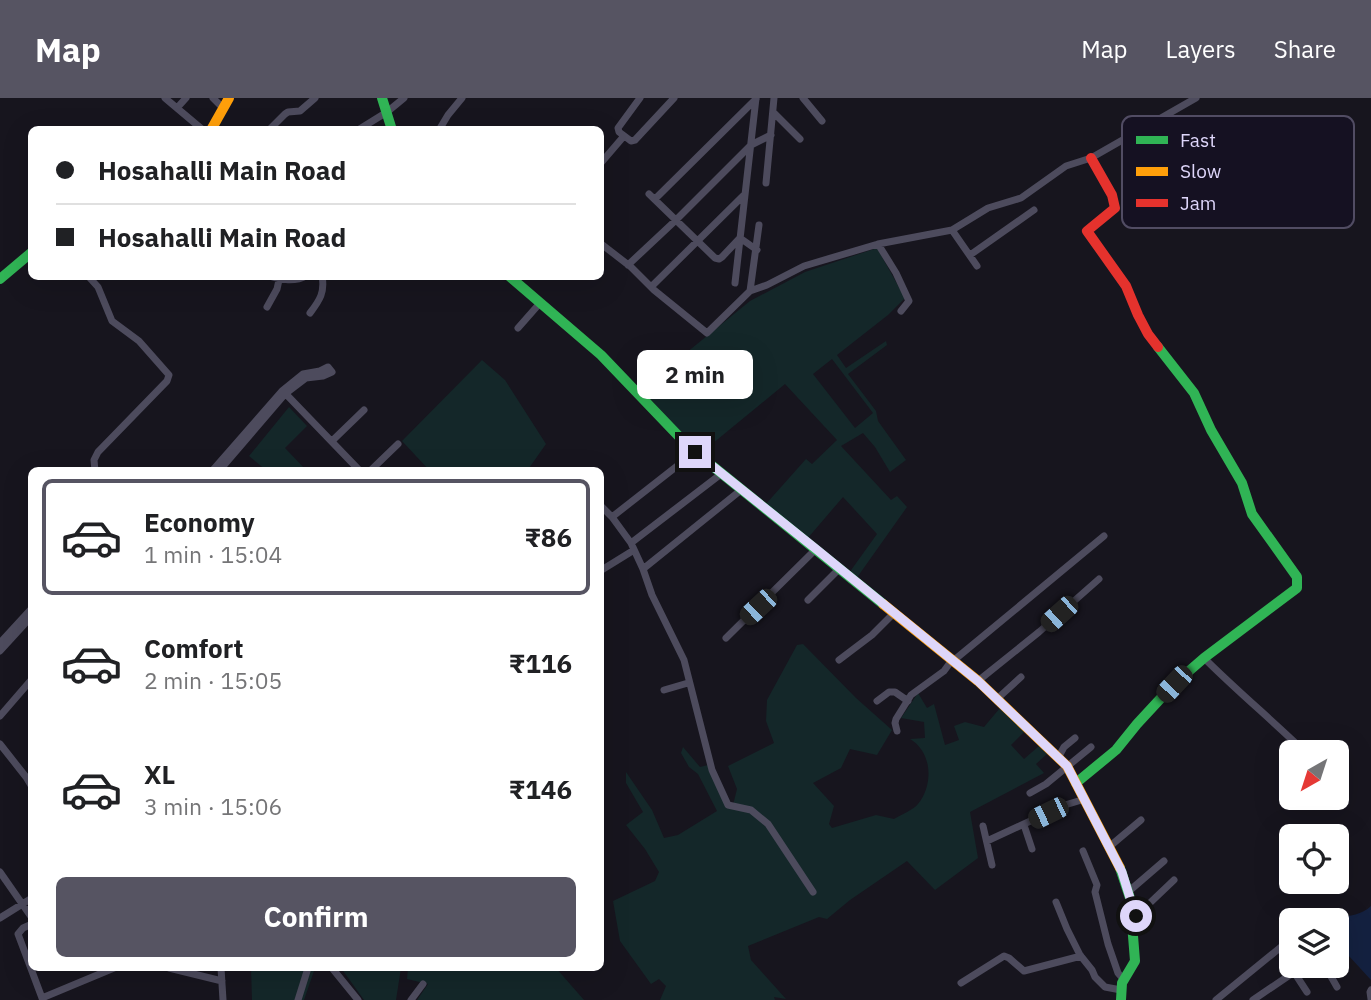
<!DOCTYPE html>
<html lang="en">
<head>
<meta charset="utf-8">
<style>
	body { margin:0; font-family:"IBM Plex Sans",sans-serif; background:#f6f6f6; color:#202124; height:100vh; display:flex; flex-direction:column; font-size:26px; white-space:nowrap }
	* { box-sizing:border-box; margin:0 }
	p { font-size:23px; color:#757577 }
	.icon { flex:none; width:38px; height:38px; fill:none; stroke:currentColor; stroke-width:2; stroke-linecap:round; stroke-linejoin:round }
	.map { position:relative; flex:1; overflow:hidden }
	.details { position:absolute; left:28px; top:369px; width:576px; height:504px; display:flex; flex-direction:column; background:#fff; border-radius:10px; box-shadow:0 7px 28px #0002 }
	.details>* { flex:none }
	.top-card { position:absolute; left:28px; top:28px; width:576px; height:154px; border-radius:10px; box-shadow:0 7px 28px #0002; display:grid; align-content:center; height:154px; padding:0 28px; background:#fff }
	.needle { width:46px; rotate:219deg }
	.tools { position:absolute; left:1279px; top:642px; display:grid; gap:14px }
	.tools a { display:grid; place-items:center; width:70px; height:70px; border-radius:10px; background:#fff; box-shadow:0 7px 28px #0002; font-size:35px }
	.end { position:absolute; width:32px; height:32px; margin:-16px; border:9px solid #ded6fa; background:#111; box-shadow:0 0 0 4px #111 }
	.from { border-radius:50% }
	.bubble { position:absolute; height:49px; border-radius:10px; background:#fff; box-shadow:0 7px 28px #0002; font-size:23px; font-weight:700; line-height:49px; text-align:center }
	.car { position:absolute; width:21px; height:42px; margin:-21px -10px; border-radius:9px; box-shadow:0 0 5px 2px #0007; background:linear-gradient(#222 24%,#8ab4d8 0 40%,#222 0 76%,#8ab4d8 0 86%,#222 0) }
	.top-card b { display:flex; align-items:center; gap:24px; height:66px; font-size:26px }
	.top-card b+b { border-top:2px solid #e0e0e0 }
	.top-card i { width:18px; height:18px; background:#202124 }
	ul { padding:12px 0 0; list-style:none }
	li { display:flex; align-items:center; gap:21px; height:116px; margin:0 14px 10px; padding:0 14px; border:4px solid transparent; border-radius:10px }
	li div { flex:1 }
	li b { display:block; font-size:26px }
	li em { font-style:normal; font-weight:700 }
	li.active { border-color:#565462 }
	li>.icon { width:63px; height:63px; stroke-width:1.5 }
	.button { display:flex; gap:14px; margin-top:auto; padding:14px 28px }
	.button a { flex:1; height:80px; border-radius:10px; background:#565462; color:#fff; font-size:28px; font-weight:700; line-height:80px; text-align:center }
	header { display:flex; align-items:center; gap:42px; box-sizing:border-box; height:98px; padding:0 35px; background:#565462; color:#fff }
	header strong { font-size:33px }
	nav { display:flex; gap:38px; margin-inline-start:auto; font-size:24px }
	.map>svg:first-child { display:block }
</style>
</head>
<body>
<header>
<strong>Map</strong>
<nav><a>Map</a><a>Layers</a><a>Share</a></nav>
</header>
<div class="map">
<svg width="1371" height="902" viewBox="0 0 1371 902">
	<rect width="100%" height="100%" fill="#17151e"/>
	<path fill="#142729" fill-rule="evenodd" d="M877,150l28,50 -17,17 -51,40 9,13 40,-27 1,4 -39,29 28,37 2,10 28,39 -16,12 -15,-25 -12,-14 -22,13 50,54 6,-4 10,11 -51,72 -7,-6 28,-39 -34,-37 -36,42 -42,-34 41,-46 6,5 25,-24 -52,-56 -84,69 -23,-23 -38,-43 46,-34 64,-52 55,-29zM832,261l41,54 -18,15 -42,-54z
		M482,262l23,20 41,64 -19,27h-97l-28,-30z
		M289,309l18,19 -22,22 22,23h-40l-18,-15z
		M803,546l53,54 36,32 -15,25 -27,-6 -9,19 -28,15 21,23 -5,18 3,4 44,-13 18,4c8,-5 19,-9 24,-15 16,-20 14,-52 -8,-65l15,-1 -1,-16 -23,-4 17,-25 9,15 7,-4 11,41 14,-5 -5,-14 11,-4 19,5 16,-19 25,23 -14,14 13,14 15,-13 8,8 -11,10 8,9 -74,39 8,46 -43,32 -28,-29 -57,39 -23,19 -8,-2 -71,29 3,14 35,39 -12,-2 1,3h-115l6,-14 -7,-7 -8,5 -31,-43 -7,-40 42,-20 4,-9 -14,-23 -19,-24 17,-13 -17,-29v-11l26,38 12,28 14,-3 39,-24 -19,-37 -9,-7 -8,-14 2,-6 17,20 8,-2 24,44 5,-20 -9,-23 46,-23 -8,-22 1,-21 30,-55z
		M251,870h64l-11,32h-52z
		M341,870h60l-5,32h-32z
		M408,870h148l28,32h-167l11,-16 -21,-5z"/>
	<path fill="#142140" d="M1371,808v74l-34,-37v-23h-19l-4,-5c19,2 42,5 57,-9z"/>
	<g fill="none" stroke-linecap="round" stroke-linejoin="round">
		<path stroke="#4d4b5d" stroke-width="7" d="M165,0l38,32
			M213,0l10,10
			M640,0l-22,30 1,4 12,9 4,-1 39,-42
			M803,0l19,23
			M177,10l9,-10
			M773,14l27,27
			M269,32l16,-16 3,-2 12,-1 15,-13
			M358,32l29,-18 17,-14
			M439,32l9,-15 14,-17
			M600,66l24,-28
			M766,85l8,-85
			M649,96l66,64 4,1 3,-2 18,-19
			M655,101l101,-100
			M952,132l36,-22 33,-10 45,-32 25,-8 105,-60
			M740,140l17,12
			M600,145l31,24 23,23 53,43 43,-42 17,-6 37,-19 74,-22
			M970,157l64,-45
			M628,167l48,-45 75,-75 20,-10
			M88,178l10,11 14,34 27,20 30,34 -2,6 -69,71 -4,8 1,11
			M269,178c11,4 27,6 37,0
			M735,185l21,-185
			M651,189l94,-93
			M750,193l9,-66
			M267,209l10,-18 2,-9
			M901,213l8,-10 -13,-28 -18,-29 74,-14 25,36
			M310,215c10,-13 15,-21 12,-37
			M518,230l22,-25
			M283,293l77,80
			M332,343l32,-31
			M212,373l70,-80 21,-17 17,-3 8,-4 4,5 -9,4 -17,2 -21,16 -66,77
			M370,373l28,-27
			M600,407l12,12 19,26 12,26 9,26 32,65 28,110 16,35 23,5 17,14 45,68
			M612,419l83,-65
			M631,445l90,-69
			M643,471l98,-79
			M600,473l34,-21
			M808,502l32,-32
			M726,540l90,-89
			M0,545l32,-35
			M0,553l32,-35
			M1204,560c33,33 68,62 101,94
			M839,562l33,-25 22,-22
			M953,563l151,-125
			M978,583l61,-49 60,-53
			M664,592l24,-7
			M997,601l24,-22
			M877,603l12,-9h6l13,9
			M0,618l32,-37
			M897,633l-2,-8 1,-4 15,-24 33,-24 8,-11
			M0,646l26,33 6,10
			M1058,660l6,-11 11,-9
			M1030,695l16,-9 45,-37
			M1024,727l8,24
			M983,728l9,39
			M987,743l78,-36 20,-6
			M1109,749l32,-27
			M1083,753l14,34 -2,7 13,52 10,29 6,7
			M0,774l32,46
			M1128,794l36,-31
			M1056,804l11,27 13,26 12,15 3,7 10,10 16,3
			M0,820l32,-20
			M1132,822l42,-40
			M32,826l-9,4 -5,6 24,64 72,-30
			M1325,868l12,21
			M169,870l53,13
			M221,870l2,32
			M332,870l26,32
			M1294,874l13,20
			M961,885l43,-27 5,2 15,13 57,-15
			M1371,892l-1,2 1,7
			M298,902l10,-32
			M411,902l12,-16
			M1216,902l76,-62
			M1253,902l50,-34"/>
		<path stroke="#30b455" stroke-width="10" d="M382,0l10,32
			M509,178l92,79 88,92 194,157
			M0,181l32,-27
			M1076,685l40,-33 21,-26 37,-40 30,-26 93,-70v-11l-45,-63 -10,-31 -31,-53 -17,-37 -36,-46
			M1120,770l10,30 5,63 -13,22 -1,17"/>
		<path stroke="#ff9f0a" stroke-width="10" d="M211,32l18,-32
			M883,506l95,77 89,85 53,102"/>
		<path stroke="#e5322d" stroke-width="10" d="M1091,60l21,37 3,13 -28,23 39,55 12,29 10,19 10,13"/>
	</g>
	<g fill="none" stroke-linecap="round" stroke-linejoin="round">
		<path stroke="#ded6fa" stroke-width="9" d="M695,354l121,97 162,132 89,85 55,106 8,26 2,22 4,-4"/>
	</g>
	<rect x="1122" y="18" width="232" height="112" rx="10" fill="#151122" stroke="#514c63" stroke-width="2"/>
	<rect x="1136" y="38" width="32" height="8" fill="#30b455"/>
	<rect x="1136" y="69" width="32" height="9" fill="#ff9f0a"/>
	<rect x="1136" y="101" width="32" height="8" fill="#e5322d"/>
	<g font-size="19" fill="#ded6fa">
		<text x="1180" y="49">Fast</text>
		<text x="1180" y="80">Slow</text>
		<text x="1180" y="112">Jam</text>
	</g>
</svg>
<div class="tools">
<a><svg class="needle" viewBox="-14 -14 28 28"><path d="M0-13l5 13h-10z" fill="#e53935"/><path d="M0 13l5-13h-10z" fill="#757577"/></svg></a>
<a><svg class="icon" aria-label="locate" viewBox="0 0 24 24"><circle cx="12" cy="12" r="6"/><path d="M12 2v4M12 18v4M2 12h4M18 12h4"/></svg></a>
<a><svg class="icon" aria-label="layers" viewBox="0 0 24 24"><path d="M12 4l9 5-9 5-9-5zM3 14l9 5 9-5"/></svg></a>
</div>
<i class="end from" style="left:1136px;top:818px"></i>
<i class="end" style="left:695px;top:354px"></i>
<div class="bubble" style="left:637px;top:252px;width:116px">2 min</div>
<i class="car" style="left:758px;top:509px;rotate:227deg"></i>
<i class="car" style="left:1059px;top:516px;rotate:228deg"></i>
<i class="car" style="left:1174px;top:586px;rotate:223deg"></i>
<i class="car" style="left:1048px;top:715px;rotate:244deg"></i>
<div class="top-card">
<b><i class="from"></i>Hosahalli Main Road</b>
<b><i></i>Hosahalli Main Road</b>
</div>
<section class="details">
<ul>
<li class="active"><svg class="icon" aria-label="car" viewBox="0 0 24 24"><path d="M5 17H2v-5l4-1 3-4h7l3 4 3 1v5h-3M9 17h6M6 11h13"/><circle cx="7" cy="17" r="2"/><circle cx="17" cy="17" r="2"/></svg><div><b>Economy</b><p>1 min · 15:04</p></div><em>₹86</em></li>
<li><svg class="icon" aria-label="car" viewBox="0 0 24 24"><path d="M5 17H2v-5l4-1 3-4h7l3 4 3 1v5h-3M9 17h6M6 11h13"/><circle cx="7" cy="17" r="2"/><circle cx="17" cy="17" r="2"/></svg><div><b>Comfort</b><p>2 min · 15:05</p></div><em>₹116</em></li>
<li><svg class="icon" aria-label="car" viewBox="0 0 24 24"><path d="M5 17H2v-5l4-1 3-4h7l3 4 3 1v5h-3M9 17h6M6 11h13"/><circle cx="7" cy="17" r="2"/><circle cx="17" cy="17" r="2"/></svg><div><b>XL</b><p>3 min · 15:06</p></div><em>₹146</em></li>
</ul>
<div class="button"><a>Confirm</a></div>
</section>
</div>
</body>
</html>
